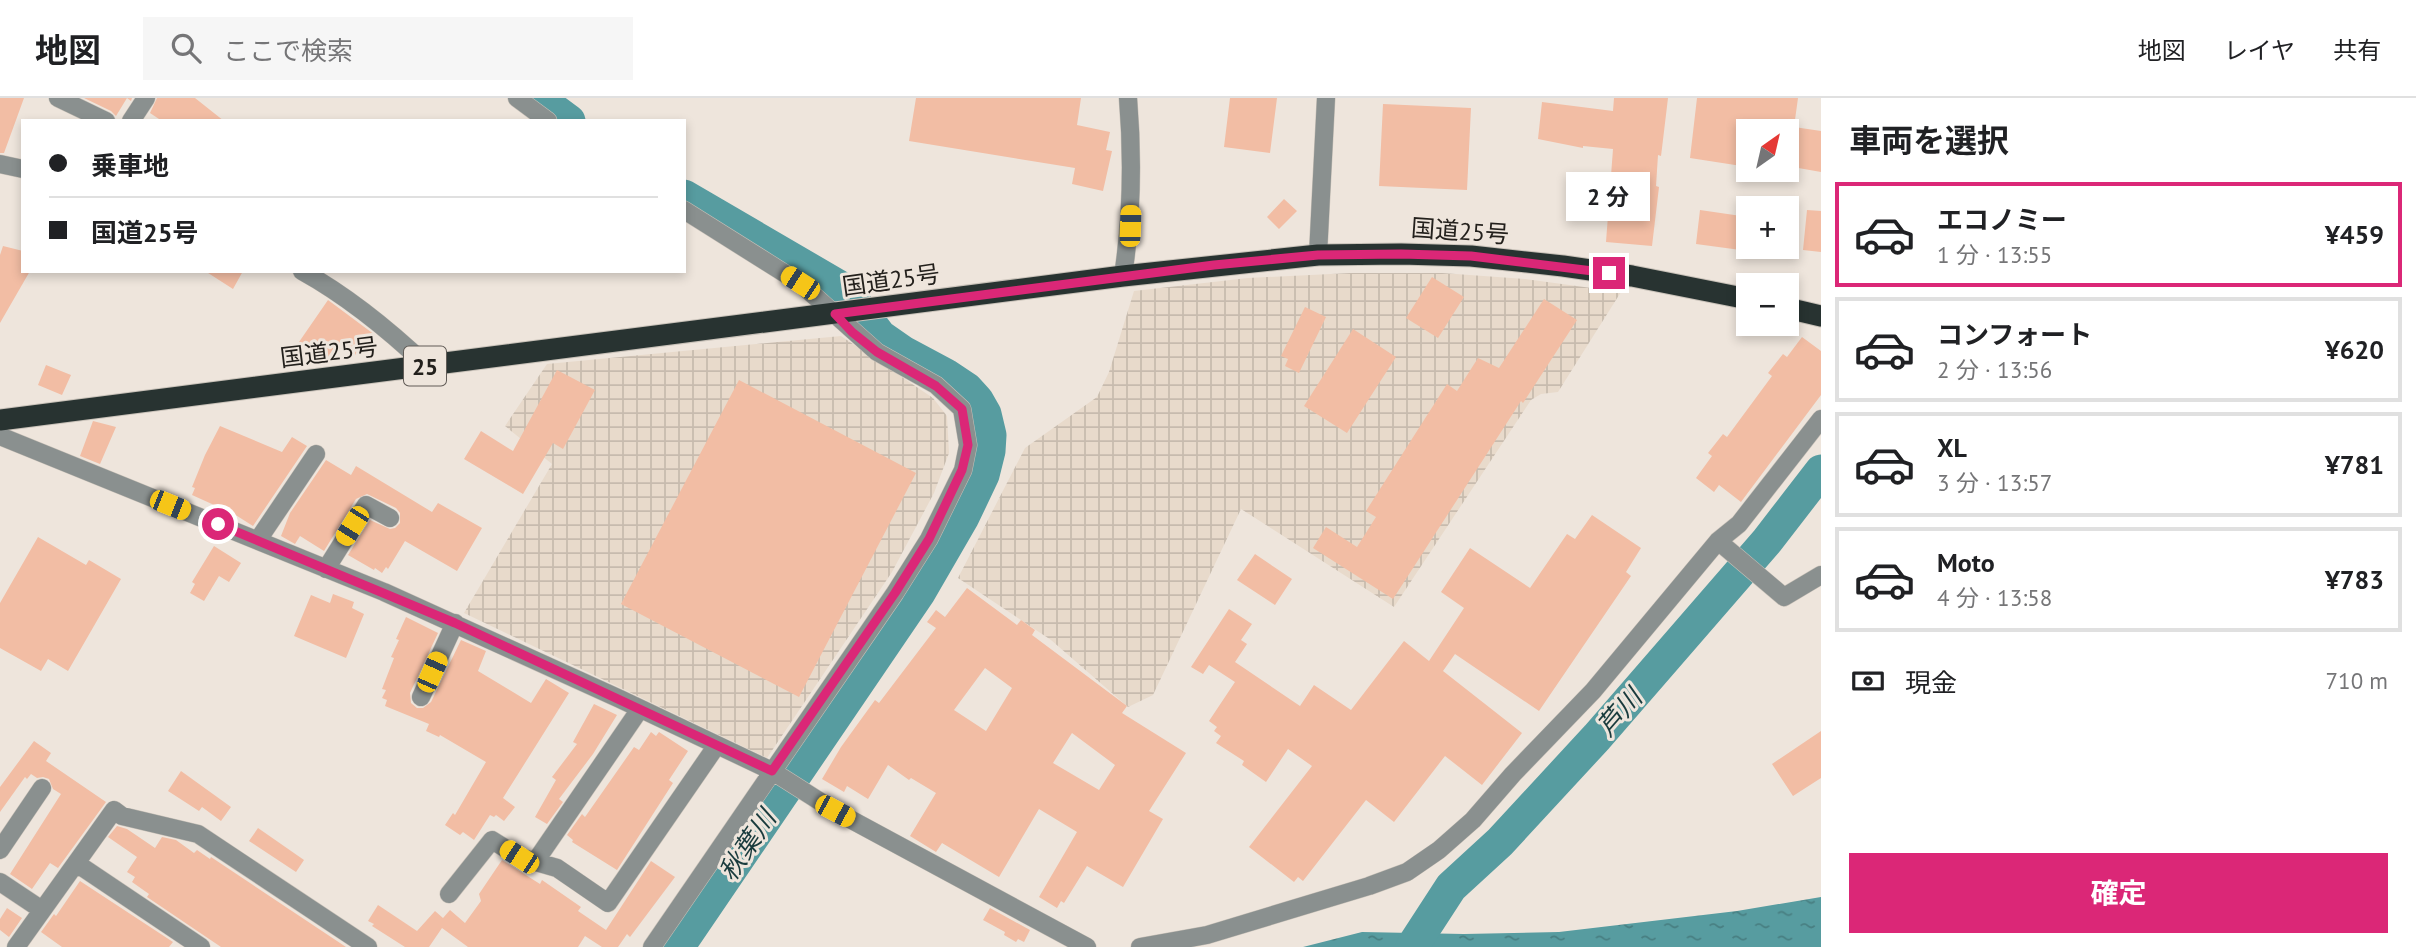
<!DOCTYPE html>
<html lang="ja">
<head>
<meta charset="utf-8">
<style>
	body { margin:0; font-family:"PT Sans","Noto Sans JP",sans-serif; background:#f6f6f6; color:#202124; height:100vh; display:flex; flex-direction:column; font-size:26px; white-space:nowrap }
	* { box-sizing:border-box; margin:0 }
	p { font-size:23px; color:#757577 }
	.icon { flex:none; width:38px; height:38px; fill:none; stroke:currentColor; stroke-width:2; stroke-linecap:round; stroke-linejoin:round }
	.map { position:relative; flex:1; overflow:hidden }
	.drawer { display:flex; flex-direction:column; background:#fff; width:595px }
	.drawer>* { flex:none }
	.top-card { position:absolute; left:21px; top:21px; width:665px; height:154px; border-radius:0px; box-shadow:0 4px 10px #0003; display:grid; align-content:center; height:154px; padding:0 28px; background:#fff }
	.needle { width:46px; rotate:34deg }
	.controls { position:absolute; left:1736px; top:21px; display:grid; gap:14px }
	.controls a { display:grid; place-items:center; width:63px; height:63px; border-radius:0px; background:#fff; box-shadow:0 4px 10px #0003; font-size:35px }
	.end { position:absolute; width:32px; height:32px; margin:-16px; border:9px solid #db2777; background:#fff; box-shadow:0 0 0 4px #fff }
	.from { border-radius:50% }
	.bubble { position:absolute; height:49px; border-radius:0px; background:#fff; box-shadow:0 4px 10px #0003; font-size:23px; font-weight:700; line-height:49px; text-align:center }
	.car { position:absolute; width:21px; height:42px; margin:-21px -10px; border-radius:9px; box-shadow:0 0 5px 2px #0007; background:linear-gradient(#f5c518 24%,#345 0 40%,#f5c518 0 76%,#345 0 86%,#f5c518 0) }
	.top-card b { display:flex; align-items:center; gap:24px; height:66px; font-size:26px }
	.top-card b+b { border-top:2px solid #e0e0e0 }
	.top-card i { width:18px; height:18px; background:#202124 }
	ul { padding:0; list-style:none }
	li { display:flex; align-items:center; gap:21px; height:105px; margin:0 14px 10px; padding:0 14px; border:4px solid #e0e0e0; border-radius:0px }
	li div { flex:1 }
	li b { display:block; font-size:26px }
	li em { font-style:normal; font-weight:700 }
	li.current { border-color:#db2777 }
	li>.icon { width:63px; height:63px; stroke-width:1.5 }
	h2 { padding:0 28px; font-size:32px; line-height:84px }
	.pay { display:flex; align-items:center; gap:18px; height:77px; padding:0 28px; font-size:26px }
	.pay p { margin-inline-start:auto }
	.cta { display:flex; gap:14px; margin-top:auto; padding:14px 28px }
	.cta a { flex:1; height:80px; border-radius:0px; background:#db2777; color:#fff; font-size:28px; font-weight:700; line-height:80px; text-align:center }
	header { display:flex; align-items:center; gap:42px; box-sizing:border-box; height:98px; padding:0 35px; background:#fff; border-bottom:2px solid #e0e0e0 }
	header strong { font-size:33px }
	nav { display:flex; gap:38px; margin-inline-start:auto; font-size:24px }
	.search { width:490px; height:63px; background:#f6f6f6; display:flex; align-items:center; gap:18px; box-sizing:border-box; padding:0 24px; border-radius:0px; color:#757577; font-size:26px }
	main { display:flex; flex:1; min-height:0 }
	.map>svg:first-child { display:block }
</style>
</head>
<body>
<header>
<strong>地図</strong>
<div class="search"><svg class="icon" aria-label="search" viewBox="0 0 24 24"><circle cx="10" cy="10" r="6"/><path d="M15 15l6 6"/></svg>ここで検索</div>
<nav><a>地図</a><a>レイヤ</a><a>共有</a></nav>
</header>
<main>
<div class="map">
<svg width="1821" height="849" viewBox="0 0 1821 849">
	<defs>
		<pattern id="industrial-grid" width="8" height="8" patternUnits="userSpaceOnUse" patternTransform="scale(1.75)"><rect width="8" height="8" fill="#e8dacb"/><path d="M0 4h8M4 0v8" fill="none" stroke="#c7bbae"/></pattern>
		<pattern id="water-ripples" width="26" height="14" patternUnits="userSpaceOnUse" patternTransform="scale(1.75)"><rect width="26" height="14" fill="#579ca0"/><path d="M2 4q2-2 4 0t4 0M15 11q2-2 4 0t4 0" fill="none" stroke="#487f82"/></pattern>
	</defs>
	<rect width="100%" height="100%" fill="#eee5dc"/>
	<path fill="url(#industrial-grid)" d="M1351,175h91l83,6 96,13 -63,100 -17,2 -10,6 -137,207 -153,-98 -88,186 -25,12 -77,-67 -93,-62 67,-130 72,-51 12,-25 25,-81 114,-13z
		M841,238l92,62 14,18 2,37 -15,40 -42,79 -125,186 -303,-145 88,-149 -47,-38 42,-62z"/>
	<path fill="url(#water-ripples)" d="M1821,799v50h-518l59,-15 102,2 95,-2 178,-21z"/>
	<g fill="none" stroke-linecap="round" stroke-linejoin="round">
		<path stroke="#579ca0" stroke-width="33" d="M538,0l31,23
			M678,849l241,-354 44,-76 20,-42 6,-24 1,-16 -5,-21 -8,-14 -10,-11 -21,-14 -43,-23 -23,-16 -35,-46 -161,-94
			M1412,849l39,-60 49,-45 97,-105 170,-196 54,-70"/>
	</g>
	<path fill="#f2bda4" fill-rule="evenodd" d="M0,0h24l-20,55h-4z
		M84,0h48l-1,3 -4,-3 -11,18 -5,-5z
		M157,0h38l29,23h-62l-12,-8z
		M916,0h165l-4,27 33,7 -4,18 6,1 -9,40 -31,-7 3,-16 -166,-27z
		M1230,0h47l-7,55 -46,-6z
		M1614,0h54l-6,50 -1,8 -3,-1 -2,31 3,1 -7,59 -46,-4 7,-93 -30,-3v2l-45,-9 4,-37 71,9z
		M1697,0h101l-4,29 27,4v41l-34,-6v-35h-39v36l-58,-9z
		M1383,6l88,4 -4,82 -88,-4z
		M1284,101l13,12 -18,18 -12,-12z
		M1700,112l48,7v34l-52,-7z
		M1807,112l14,1v41l-18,-2z
		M3,148l20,5v20h7l-30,52v-68z
		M205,173h38l-10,18z
		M1432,179l32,20 -26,41 -32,-20z
		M1544,201l33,21 -54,83 -2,-2 -128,198 -80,-51 13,-21 31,20 19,-30 -10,-6 81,-127 10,7 21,-33 21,10z
		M328,202l47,35 -10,16 -5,-3 -5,7 -18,-12 -11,17 -27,-18z
		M1305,209l21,10 -27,56 -14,-7 3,-7 -7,-3z
		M1353,231l43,28 -49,76 -43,-27z
		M1802,239l19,14v44l-80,107 -22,-17 -5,7 -18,-14 16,-22 -4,-3 15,-19 4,3 45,-61 -4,-3 15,-19 4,3z
		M46,267l25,10 -9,20 -24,-10z
		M557,272l38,20 -32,59 -10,-6 -30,51 -59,-35 17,-28 32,20z
		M739,282l177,93 -117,224 -178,-93z
		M93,323l23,6 -16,37 -20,-8z
		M220,328l62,26 10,-15 15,9 -54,80 -19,-12 -42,-19 3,-7 -3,-1 13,-32z
		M326,362l25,15 5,-9 76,46 6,-9 44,25 -25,43 -52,-30 -17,28 -2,-2 -4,6 -7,-5 -1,2 -26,-15 22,-35 20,9 5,-1 5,-5v-10l-4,-5 -29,-14 -11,5 -32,52 -24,-15 -5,8 -14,-8 9,-23z
		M1592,417l49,33 -15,24 5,4 -92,135 -84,-57 -12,17 79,62 -40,52 -37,-29 -51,66 -28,-22 -63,81 -5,-4 -4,5 -45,-35 63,-81 -24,-17 -22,33 -24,-17 2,-4 -28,-18 5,-7 -7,-5 3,-4 -8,-6 26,-39 -26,-17 -6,9 -12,-7 38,-58 23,15 -11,16 6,4 -12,18 65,44 14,-21 37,25 53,-69 25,20 35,-53 -23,-16 29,-44 60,40 37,-54 8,5z
		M38,439l48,28 3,-5 32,19 -53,92 -20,-12 -7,12 -41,-23v-45z
		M214,448l27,17 -12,19 -10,-6 -15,25 -14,-8 5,-9 -3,-2z
		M1255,456l37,25 -17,26 -38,-25z
		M967,490l50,37 4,-5 14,10 -3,5 95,71 -5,7 64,40 -37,58 14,8 -40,68 -36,-21 -23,37 -3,-2 -4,7 -18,-11 38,-65 -38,-23 -40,68 -57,-34 -6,9 -26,-16 26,-43 -25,-15 -2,2 -21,-15 -20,34 -21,-13 -3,6 -22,-13 19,-32 34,-47 4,3 57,-75 -9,-6 9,-12 9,7zM985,570l27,20 -26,43 -32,-21zM1072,635l43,32 -16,25 -46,-27z
		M333,496l21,8 -2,6 12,6 -18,44 -52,-22 17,-41 19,8z
		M406,519l32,16 -28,60 1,10 6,5h6l8,-6 30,-62 25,11 -8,20 53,32 15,-24 23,14 -66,105 12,9 -11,14 -8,-6 -2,2 -4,-2 -16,25 -11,-8 -3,3 -15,-10 8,-12 2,2 31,-53 -46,-27 -1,2 -13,-6 3,-7 -44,-18 2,-6 -5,-2 4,-8 -4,-1 12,-31 -3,-1 8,-17 -3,-1z
		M594,606l23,11 -24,39 -34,45 4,3 -16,22 -12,-7 21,-37 -4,-3 25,-33 -4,-2z
		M1821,633v47l-28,18 -21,-32z
		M651,634l5,4 3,-4 29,19 -19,29 4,3 -56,87 -45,-28 1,-2 -6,-5 15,-21 3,3 49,-70 5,3z
		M34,643l17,12 -5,8 60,41 -48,66 -8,-5 -18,26 -22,-15 51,-80 -8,-5 -4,-10 -6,-2 -6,1 -6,-4 -4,5 -2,-2 -25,35v-25z
		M181,673l50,36 -10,14 -19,-14 -3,4 -31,-20z
		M117,728l10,3 28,19 7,-11 14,3 18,13 3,-3 13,9 1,-2 135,90h-125l-74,-50 2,-3 -17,-12 3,-5 -8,-5 10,-15 -29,-20z
		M258,730l46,32 -8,12 -47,-31z
		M502,762l38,24 2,-4 39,27 -3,4 28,19 45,-69 24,16 -45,60 -3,-3 -9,13h-16l-17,-11 -7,11h-110l-26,-19 -13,19h-24l-33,-21 2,-2 -6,-3 10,-16 39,26 18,-20 8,7 7,-8 15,13 16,-22 -2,-7z
		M80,783l93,61 -4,5h-107l-21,-15 13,-18 2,2z
		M7,810l15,10 -13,19 -9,-7v-11z
		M990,810l40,22 -6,12 -6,-3 -2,3 -12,-7 1,-3 -22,-12z"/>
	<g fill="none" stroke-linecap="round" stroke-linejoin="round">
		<defs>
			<path id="minor" d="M58,0l48,23
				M517,0l31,23
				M131,23l15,-23
				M0,66l23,5
				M1318,157l8,-157
				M302,173c47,26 87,59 125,95
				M1123,178c9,-60 10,-118 5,-178
				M0,338l384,156 236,107 152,72 63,40 252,136
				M258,442l58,-86
				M1718,443l66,56 37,-22
				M326,471l40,-64 24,13
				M421,599l34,-74
				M0,752l42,-62
				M535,764l105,-153
				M76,765l125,84
				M0,784l42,28
				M449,796l43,-54 27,17 38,11 51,35 109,-158
				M16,849l98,-137 8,6 76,18 170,113
				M652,849l243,-354 34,-54 34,-69 5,-25 -6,-36 -26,-24 -59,-33 -77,-69 -116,-73
				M1140,849l67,-12 162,-49 38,-14 32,-22 34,-30 40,-46 80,-83 125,-150 21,-17 82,-105"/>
			<path id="highway" d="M1787,210l34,8
				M0,322l1123,-144 195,-21 83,-1 70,2 92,10 69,10 116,23"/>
		</defs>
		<use href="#minor" stroke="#c9c2b9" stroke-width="19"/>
		<use href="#highway" stroke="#c9c2b9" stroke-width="23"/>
		<use href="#minor" stroke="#8a908f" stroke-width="18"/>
		<use href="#highway" stroke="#283331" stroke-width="21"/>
	</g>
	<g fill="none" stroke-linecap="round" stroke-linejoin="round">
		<path stroke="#db2777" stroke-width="9" d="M218,426l237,99 317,148 123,-178 34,-54 33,-69 6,-25 -6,-36 -26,-23 -59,-34 -25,-20 -17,-18 379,-49 104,-10 83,-1 70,2 138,17"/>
	</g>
	<g text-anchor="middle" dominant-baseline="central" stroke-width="6" stroke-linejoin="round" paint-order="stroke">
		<rect fill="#eee5dc" stroke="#605b56" stroke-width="2" x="404" y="248.5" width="42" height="39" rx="5"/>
		<g font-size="23" font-weight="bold" fill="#23201c">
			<text x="425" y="268">25</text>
		</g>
		<g font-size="24" fill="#23201c" stroke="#eee5dc">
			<text transform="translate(1460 133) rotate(4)">国道25号</text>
			<text transform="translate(891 182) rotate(-8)">国道25号</text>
			<text transform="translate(329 254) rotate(-7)">国道25号</text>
		</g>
		<g font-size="26" font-style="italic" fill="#193b3d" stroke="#eee5dc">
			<text transform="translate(1619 614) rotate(-49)">芦川</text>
			<text transform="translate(747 747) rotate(-56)">秋葉川</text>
		</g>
	</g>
</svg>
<div class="controls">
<a><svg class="needle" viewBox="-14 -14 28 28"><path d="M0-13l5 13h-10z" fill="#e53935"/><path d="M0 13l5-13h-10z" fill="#757577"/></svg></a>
<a>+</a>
<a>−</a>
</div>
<i class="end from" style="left:218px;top:426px"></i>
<i class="end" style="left:1609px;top:175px"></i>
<div class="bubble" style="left:1566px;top:74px;width:84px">2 分</div>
<i class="car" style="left:1130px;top:128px;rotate:2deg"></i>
<i class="car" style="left:800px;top:185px;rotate:303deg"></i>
<i class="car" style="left:170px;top:407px;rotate:112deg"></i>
<i class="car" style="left:352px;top:428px;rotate:212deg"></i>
<i class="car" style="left:432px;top:574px;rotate:24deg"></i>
<i class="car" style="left:835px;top:713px;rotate:118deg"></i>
<i class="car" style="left:519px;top:759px;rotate:303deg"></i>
<div class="top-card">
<b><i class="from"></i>乗車地</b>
<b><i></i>国道25号</b>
</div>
</div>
<section class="drawer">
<h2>車両を選択</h2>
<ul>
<li class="current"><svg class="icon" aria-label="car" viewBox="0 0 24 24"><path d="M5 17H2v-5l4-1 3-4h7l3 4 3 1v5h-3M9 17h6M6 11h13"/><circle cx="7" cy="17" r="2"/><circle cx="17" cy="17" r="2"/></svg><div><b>エコノミー</b><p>1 分 · 13:55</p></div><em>¥459</em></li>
<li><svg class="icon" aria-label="car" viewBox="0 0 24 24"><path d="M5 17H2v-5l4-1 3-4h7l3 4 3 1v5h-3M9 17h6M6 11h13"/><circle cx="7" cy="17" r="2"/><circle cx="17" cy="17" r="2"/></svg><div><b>コンフォート</b><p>2 分 · 13:56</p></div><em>¥620</em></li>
<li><svg class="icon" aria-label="car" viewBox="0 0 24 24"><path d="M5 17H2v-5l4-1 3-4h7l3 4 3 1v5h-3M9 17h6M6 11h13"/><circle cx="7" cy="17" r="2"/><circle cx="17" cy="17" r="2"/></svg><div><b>XL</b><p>3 分 · 13:57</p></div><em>¥781</em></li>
<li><svg class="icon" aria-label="car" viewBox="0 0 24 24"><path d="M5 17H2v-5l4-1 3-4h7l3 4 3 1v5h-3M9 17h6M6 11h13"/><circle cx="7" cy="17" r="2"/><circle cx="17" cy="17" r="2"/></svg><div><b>Moto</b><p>4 分 · 13:58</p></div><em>¥783</em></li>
</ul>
<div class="pay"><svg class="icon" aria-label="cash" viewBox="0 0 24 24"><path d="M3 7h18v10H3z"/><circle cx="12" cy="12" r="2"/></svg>現金<p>710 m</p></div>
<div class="cta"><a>確定</a></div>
</section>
</main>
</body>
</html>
